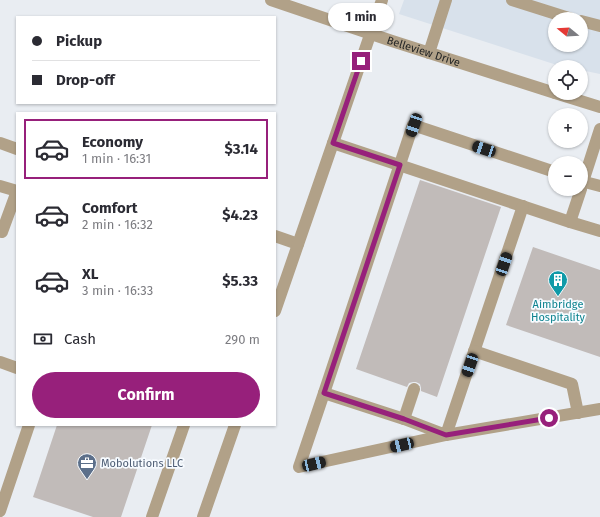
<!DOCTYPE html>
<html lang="en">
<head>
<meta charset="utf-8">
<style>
	body { margin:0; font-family:"Fira Sans",sans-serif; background:#f7f7f7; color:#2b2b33; height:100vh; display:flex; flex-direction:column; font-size:15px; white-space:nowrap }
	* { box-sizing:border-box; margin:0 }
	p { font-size:13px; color:#7c7c81 }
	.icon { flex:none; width:22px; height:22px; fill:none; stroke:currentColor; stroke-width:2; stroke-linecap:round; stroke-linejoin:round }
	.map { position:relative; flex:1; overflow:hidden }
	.drawer { position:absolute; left:16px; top:112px; width:260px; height:314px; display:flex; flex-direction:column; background:#fff; border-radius:0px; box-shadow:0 1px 3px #0004 }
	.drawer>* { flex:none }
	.guide { position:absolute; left:16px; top:16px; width:260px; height:88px; border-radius:0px; box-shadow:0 1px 3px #0004; display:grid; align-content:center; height:88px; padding:0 16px; background:#fff }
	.needle { width:26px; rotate:288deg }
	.fabs { position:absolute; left:548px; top:12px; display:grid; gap:8px }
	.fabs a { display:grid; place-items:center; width:40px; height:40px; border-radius:50%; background:#fff; box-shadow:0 1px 3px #0004; font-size:20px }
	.end { position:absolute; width:18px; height:18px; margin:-9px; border:5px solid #97207b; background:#fff; box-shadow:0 0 0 2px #fff }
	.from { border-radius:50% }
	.bubble { position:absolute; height:28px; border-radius:14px; background:#fff; box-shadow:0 1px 3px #0004; font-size:13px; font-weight:700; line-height:28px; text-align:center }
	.car { position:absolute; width:12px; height:24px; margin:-12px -6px; border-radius:5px; box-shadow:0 0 3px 1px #0007; background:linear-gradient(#222 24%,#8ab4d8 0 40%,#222 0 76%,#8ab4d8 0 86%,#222 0) }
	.guide b { display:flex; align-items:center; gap:14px; height:38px; font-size:15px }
	.guide b+b { border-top:1px solid #e1e1e2 }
	.guide i { width:10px; height:10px; background:#2b2b33 }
	ul { padding:7px 0 0; list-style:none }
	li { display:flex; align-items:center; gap:12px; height:60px; margin:0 8px 6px; padding:0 8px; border:2px solid transparent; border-radius:0px }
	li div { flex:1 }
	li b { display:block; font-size:15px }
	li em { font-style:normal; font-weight:700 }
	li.active { border-color:#97207b }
	li>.icon { width:36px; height:36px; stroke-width:1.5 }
	.pay { display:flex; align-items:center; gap:10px; height:44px; padding:0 16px; font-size:15px }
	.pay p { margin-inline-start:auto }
	.cta { display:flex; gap:8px; margin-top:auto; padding:8px 16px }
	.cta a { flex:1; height:46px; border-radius:24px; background:#97207b; color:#fff; font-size:16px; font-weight:700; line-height:46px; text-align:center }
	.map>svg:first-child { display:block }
</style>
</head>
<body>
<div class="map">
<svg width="600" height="517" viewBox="0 0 600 517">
	<rect width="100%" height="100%" fill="#e9edf2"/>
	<path fill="#d8e1eb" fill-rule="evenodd" d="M404,0h196v74l-19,-4v-3h-15l-6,-1 -161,-52zM555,19h26v26h-26z"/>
	<path fill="#c1bbb9" d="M420,180l81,27 -64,190 -16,-6v-3l-1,-4 -4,-2h-3l-4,1 -2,4 -51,-18z
		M533,247l67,23v87l-94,-32z
		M57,425h95l-31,92h-28l-60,-20z"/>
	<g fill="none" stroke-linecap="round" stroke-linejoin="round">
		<g stroke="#b1a188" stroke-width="12">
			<path id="s1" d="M271,0l121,41 163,52"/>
			<path d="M512,0l60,19"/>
			<path d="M581,21l19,5"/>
			<path d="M429,53l17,-53"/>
			<path d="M555,93l45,14"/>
			<path d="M0,143l17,6"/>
			<path d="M333,143l237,79 11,-33"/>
			<path d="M581,181l19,5"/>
			<path d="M0,186l17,5"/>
			<path d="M581,188l19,-59"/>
			<path d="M523,206l-77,229 -42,-16 -80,-26 89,-268 142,47"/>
			<path d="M570,222l30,9"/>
			<path d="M0,231l2,1 15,-41"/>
			<path d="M275,236l23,8"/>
			<path d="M275,311l58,-168 49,-143"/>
			<path d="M474,351l98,33 6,29"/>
			<path d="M0,362l17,6"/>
			<path d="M324,393l-25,74 147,-32 154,-26"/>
			<path d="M404,419l10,-30"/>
			<path d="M0,511l29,-86"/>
			<path d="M152,517l32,-92"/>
			<path d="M203,517l32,-92"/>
		</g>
	</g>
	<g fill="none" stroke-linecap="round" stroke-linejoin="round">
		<path stroke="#97207b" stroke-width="5" d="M361,61l-28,82 67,22 -76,228 80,26 42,16 103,-17"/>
	</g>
	<defs>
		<symbol id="building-pin" viewBox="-11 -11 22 30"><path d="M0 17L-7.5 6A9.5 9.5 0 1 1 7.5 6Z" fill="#0f9aa8" stroke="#f7fbff"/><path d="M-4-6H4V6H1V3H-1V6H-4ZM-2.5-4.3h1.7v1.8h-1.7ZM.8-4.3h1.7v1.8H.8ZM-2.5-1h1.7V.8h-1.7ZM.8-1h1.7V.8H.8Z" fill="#fff"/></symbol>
		<symbol id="office-pin" viewBox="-11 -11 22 30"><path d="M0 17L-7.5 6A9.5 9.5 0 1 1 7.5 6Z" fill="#5c6f8a" stroke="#f7fbff"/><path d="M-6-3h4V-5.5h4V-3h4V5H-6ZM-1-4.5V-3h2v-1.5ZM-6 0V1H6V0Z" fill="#fff"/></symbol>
	</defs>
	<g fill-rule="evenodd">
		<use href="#building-pin" x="547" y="269" width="22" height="30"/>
		<use href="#office-pin" x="76" y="452" width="22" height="30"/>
	</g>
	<g text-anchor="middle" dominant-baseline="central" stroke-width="3.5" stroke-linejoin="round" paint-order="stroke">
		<g font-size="11" fill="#1e2021" stroke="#f7fbff">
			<text stroke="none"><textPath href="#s1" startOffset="161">Belleview Drive</textPath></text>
		</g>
		<g font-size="11" fill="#0d838f" stroke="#f7fbff">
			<text x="558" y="304">Aimbridge<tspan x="558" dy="13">Hospitality</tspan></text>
		</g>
		<g font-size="11" fill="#4e5e75" stroke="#f7fbff" text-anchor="start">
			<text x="101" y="463">Mobolutions LLC</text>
		</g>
	</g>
</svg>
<div class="fabs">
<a><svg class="needle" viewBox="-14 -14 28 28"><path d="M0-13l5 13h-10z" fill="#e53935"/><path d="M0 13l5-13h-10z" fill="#7c7c81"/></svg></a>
<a><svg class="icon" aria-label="locate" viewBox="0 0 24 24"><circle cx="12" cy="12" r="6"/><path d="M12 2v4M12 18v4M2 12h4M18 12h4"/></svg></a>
<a>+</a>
<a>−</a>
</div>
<i class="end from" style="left:549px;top:418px"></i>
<i class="end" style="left:361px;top:61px"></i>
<div class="bubble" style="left:328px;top:3px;width:66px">1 min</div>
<i class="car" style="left:414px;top:125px;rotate:199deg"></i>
<i class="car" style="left:484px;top:149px;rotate:288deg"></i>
<i class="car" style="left:504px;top:264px;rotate:19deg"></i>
<i class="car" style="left:470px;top:365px;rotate:199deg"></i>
<i class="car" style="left:402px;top:445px;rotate:257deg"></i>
<i class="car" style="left:314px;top:464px;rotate:77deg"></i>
<div class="guide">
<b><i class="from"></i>Pickup</b>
<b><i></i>Drop-off</b>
</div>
<section class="drawer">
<ul>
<li class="active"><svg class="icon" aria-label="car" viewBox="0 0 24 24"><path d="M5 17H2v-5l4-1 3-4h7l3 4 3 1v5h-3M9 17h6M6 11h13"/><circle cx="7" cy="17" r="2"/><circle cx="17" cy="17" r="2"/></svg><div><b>Economy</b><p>1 min · 16:31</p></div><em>$3.14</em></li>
<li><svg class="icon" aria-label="car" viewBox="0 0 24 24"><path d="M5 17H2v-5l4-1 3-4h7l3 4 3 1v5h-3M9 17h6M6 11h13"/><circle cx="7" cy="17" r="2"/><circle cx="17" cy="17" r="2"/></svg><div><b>Comfort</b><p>2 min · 16:32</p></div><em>$4.23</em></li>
<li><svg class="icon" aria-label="car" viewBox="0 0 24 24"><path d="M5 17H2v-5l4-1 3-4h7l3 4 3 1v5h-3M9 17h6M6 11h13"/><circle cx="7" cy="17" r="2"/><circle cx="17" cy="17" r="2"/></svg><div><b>XL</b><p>3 min · 16:33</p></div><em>$5.33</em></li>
</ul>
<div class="pay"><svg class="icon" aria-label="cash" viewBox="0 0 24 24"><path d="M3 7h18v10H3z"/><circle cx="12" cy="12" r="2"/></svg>Cash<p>290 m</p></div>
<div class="cta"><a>Confirm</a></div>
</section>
</div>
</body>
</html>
